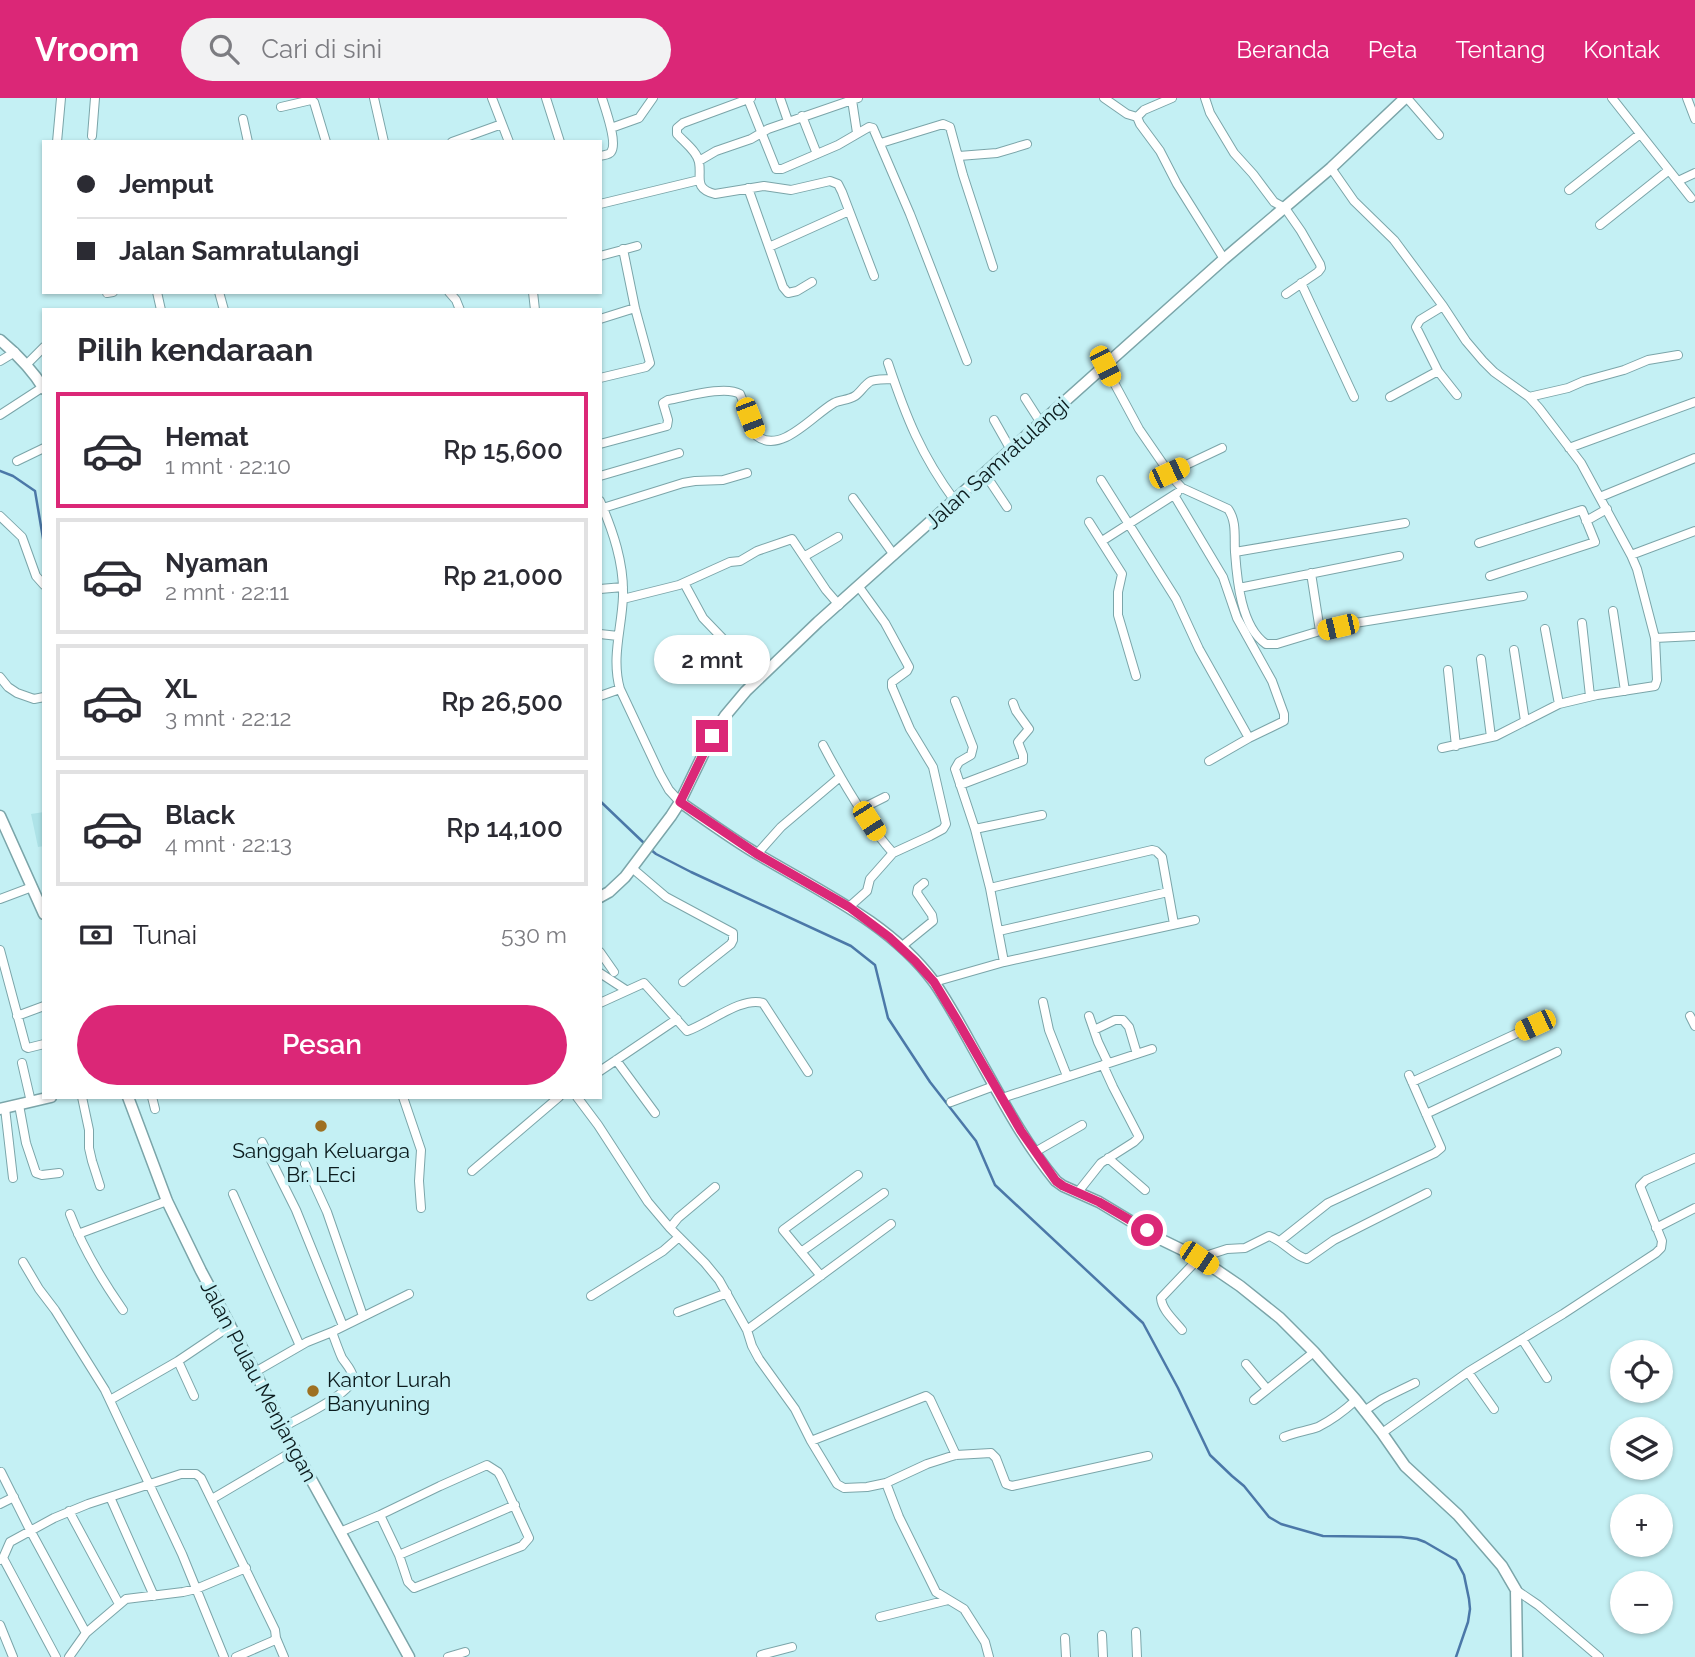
<!DOCTYPE html>
<html lang="id">
<head>
<meta charset="utf-8">
<style>
	body { margin:0; font-family:Raleway,sans-serif; background:#f2f2f3; color:#2b2b33; height:100vh; display:flex; flex-direction:column; font-size:26px; white-space:nowrap }
	* { box-sizing:border-box; margin:0 }
	p { font-size:23px; color:#7c7c81 }
	.icon { flex:none; width:38px; height:38px; fill:none; stroke:currentColor; stroke-width:2; stroke-linecap:round; stroke-linejoin:round }
	.map { position:relative; flex:1; overflow:hidden }
	.side { position:absolute; left:42px; top:210px; width:560px; height:791px; display:flex; flex-direction:column; background:#fff; border-radius:0px; box-shadow:0 2px 5px #0004 }
	.side>* { flex:none }
	.hud { position:absolute; left:42px; top:42px; width:560px; height:154px; border-radius:0px; box-shadow:0 2px 5px #0004; display:grid; align-content:center; height:154px; padding:0 35px; background:#fff }
	.controls { position:absolute; left:1610px; top:1242px; display:grid; gap:14px }
	.controls a { display:grid; place-items:center; width:63px; height:63px; border-radius:50%; background:#fff; box-shadow:0 2px 5px #0004; font-size:35px }
	.end { position:absolute; width:32px; height:32px; margin:-16px; border:9px solid #db2777; background:#fff; box-shadow:0 0 0 4px #fff }
	.from { border-radius:50% }
	.bubble { position:absolute; height:49px; border-radius:24px; background:#fff; box-shadow:0 2px 5px #0004; font-size:23px; font-weight:600; line-height:49px; text-align:center }
	.car { position:absolute; width:21px; height:42px; margin:-21px -10px; border-radius:9px; box-shadow:0 0 5px 2px #0007; background:linear-gradient(#f5c518 24%,#345 0 40%,#f5c518 0 76%,#345 0 86%,#f5c518 0) }
	.hud b { display:flex; align-items:center; gap:24px; height:66px; font-size:26px }
	.hud b+b { border-top:2px solid #e1e1e2 }
	.hud i { width:18px; height:18px; background:#2b2b33 }
	ul { padding:0; list-style:none }
	li { display:flex; align-items:center; gap:21px; height:116px; margin:0 14px 10px; padding:0 21px; border:4px solid #e1e1e2; border-radius:0px }
	li div { flex:1 }
	li b { display:block; font-size:26px }
	li em { font-style:normal; font-weight:600 }
	li.active { border-color:#db2777 }
	li>.icon { width:63px; height:63px; stroke-width:1.5 }
	h2 { padding:0 35px; font-size:32px; line-height:84px }
	.pay { display:flex; align-items:center; gap:18px; height:77px; padding:0 35px; font-size:26px }
	.pay p { margin-inline-start:auto }
	.action { display:flex; gap:14px; margin-top:auto; padding:14px 35px }
	.action a { flex:1; height:80px; border-radius:42px; background:#db2777; color:#fff; font-size:28px; font-weight:600; line-height:80px; text-align:center }
	header { display:flex; align-items:center; gap:42px; box-sizing:border-box; height:98px; padding:0 35px; background:#db2777; color:#fff }
	header strong { font-size:33px }
	nav { display:flex; gap:38px; margin-inline-start:auto; font-size:24px }
	.search { width:490px; height:63px; background:#f2f2f3; display:flex; align-items:center; gap:18px; box-sizing:border-box; padding:0 24px; border-radius:38px; color:#7c7c81; font-size:26px }
	.map>svg:first-child { display:block }
</style>
</head>
<body>
<header>
<strong>Vroom</strong>
<div class="search"><svg class="icon" aria-label="search" viewBox="0 0 24 24"><circle cx="10" cy="10" r="6"/><path d="M15 15l6 6"/></svg>Cari di sini</div>
<nav><a>Beranda</a><a>Peta</a><a>Tentang</a><a>Kontak</a></nav>
</header>
<div class="map">
<svg width="1695" height="1559" viewBox="0 0 1695 1559">
	<rect width="100%" height="100%" fill="#c4f0f4"/>
	<path fill="#aee3e8" d="M44,714v34l-6,1 -7,-33z"/>
	<g fill="none" stroke-linecap="round" stroke-linejoin="round">
		<path stroke="#4b78a8" stroke-width="2.5" d="M0,373l13,5 22,15 9,53
			M600,703l45,43
			M650,751l6,5 35,18 160,74 24,19 13,53 42,64 46,59 19,44 148,138 35,65 32,67 22,21 12,10 25,31 12,7 42,12 78,1 16,2 8,3 31,18 8,15 5,24 1,10 -2,13 -12,35"/>
		<defs>
			<path id="street" d="M374,0l10,44
				M492,0l17,44
				M546,0l14,44
				M751,0l-68,25 -6,5v6c7,8 20,17 22,28 3,16 -6,26 16,32l49,-8 27,4 39,-9 8,3 4,8 32,84
				M780,0l8,23
				M1104,0l23,16 10,3 3,7 20,27 17,33 47,75
				M1205,0l5,15 24,40 19,21 21,28 11,6 16,23 19,33 1,4 -3,4 -32,22
				M1407,0l32,37
				M1612,0l79,100
				M1687,0l8,21
				M748,1l28,70h6l56,-24 31,-18 4,1 37,86 57,147
				M852,2l5,33
				M281,9l30,-7 3,2 12,40
				M802,18l15,38
				M1137,19l7,-7 28,-12
				M243,21l5,23
				M611,30l28,-10 14,-20
				M92,38l3,-38
				M57,44l4,-44
				M452,44l50,-18
				M881,45l62,-19 7,3 13,48 30,92
				M600,58c4,-1 9,-1 11,-4 7,-9 -6,-44 -9,-54
				M959,58l38,-3 30,-9
				M699,63l17,-10 35,-12 17,-10 90,-31
				M1331,70l23,33 40,39 49,66 23,35 17,20 11,11 35,25 10,11 42,55 50,92 6,14 18,69 40,-2
				M1678,83l17,-8
				M748,90l35,99 5,6 9,-2 15,-9
				M1569,92l71,-56
				M600,106l99,-24
				M1600,127l69,-55
				M769,149l80,-36
				M600,158l37,-10
				M1301,185l53,114
				M157,194l4,18
				M219,194l5,18
				M449,194l7,8 4,10
				M533,194l2,18
				M107,195l6,-1
				M1443,208l-23,14 -4,7 22,44 19,24
				M600,221l35,-11
				M0,263l15,-9
				M888,265c18,54 33,92 67,138
				M27,266l17,-17
				M1105,268l34,63 33,48 10,11 46,21c9,12 6,29 7,43 2,28 6,75 31,92h11l43,-13 35,-8 168,-27
				M600,280l46,-11 4,-4 -15,-55 -12,-59
				M1390,299l48,-26
				M1529,299l39,-9 16,-7 40,-11 24,-10 30,-5
				M1025,300l16,25
				M0,317l43,-28
				M994,322l17,30
				M600,346l67,-18 1,-6 -5,-17 5,-3c18,-3 57,-15 72,-6l17,42c24,19 57,-22 77,-33 6,-3 15,-3 21,-7 6,-4 9,-11 16,-15 7,-2 15,-2 22,-2
				M1569,350l126,-46
				M17,363l27,-13
				M1169,375l53,-25
				M985,376l22,33
				M600,378l79,-23
				M1101,382l75,119 23,50 50,89
				M1174,397l49,82 14,41 35,63 12,33v7l-4,2 -31,15 -40,23
				M1600,399l95,-39
				M853,400l41,57
				M600,403c13,30 24,62 23,95 -1,32 -12,61 -3,93l40,85 9,16 11,12
				M603,410l80,-25 12,-2 28,-1 24,-7
				M0,418l22,21 14,39 8,9
				M1586,423l21,-12
				M1089,424l33,52 -4,18v23l18,61
				M1102,443l75,-48
				M1479,445l103,-33 13,32 -105,34
				M1235,454l170,-29
				M1631,457l64,-24
				M805,458l33,-19
				M1311,475l9,58
				M684,485l19,35 26,27
				M1239,490l160,-32
				M600,491l23,-2
				M623,501l56,-14 51,-23 10,-1 17,-10 35,-12 34,51 13,15
				M1613,513l12,80
				M1582,525l8,73
				M1545,531l14,75
				M600,536l18,2
				M1514,552l11,71
				M1481,561l10,78
				M1448,572l8,76
				M0,579l8,10 9,6 17,6 10,-2
				M600,598l20,-7
				M955,603l18,46 -2,8 -12,7 -4,7 20,60 15,59 14,74
				M823,647c19,36 43,78 70,108
				M1442,650l54,-12 63,-32 38,-9 58,-9 2,-6 -2,-42
				M960,687l63,-24v-6l-5,-13 11,-13 -13,-18 -3,-8
				M861,711l24,-12
				M975,731l67,-14
				M757,756l24,-27 59,-50
				M632,770l34,29 67,36v7l-2,4 -48,38
				M990,790l162,-38 4,1 6,6 12,67
				M0,801l32,-12
				M849,809l18,-16 3,-12 23,-26 37,-17 13,-7 3,-5 -13,-57 -23,-38 -18,-42v-5l15,-11 2,-4 -24,-44 -26,-36
				M999,833l169,-39
				M901,849l32,-26 -1,-6 -15,-22 1,-5 6,-5
				M0,852l26,97 2,1 16,-4
				M600,854l14,20
				M600,875l26,17
				M934,884l70,-20 191,-42
				M1043,904l6,28 18,46
				M600,905l44,-20 43,48c21,-7 55,-35 76,-28l45,69
				M17,918l27,-10
				M1089,918l9,26 10,21
				M1690,918l5,10
				M1094,932l21,-10h8l6,7 8,27
				M616,962l39,53
				M22,965l9,39
				M600,973l77,-52
				M1412,984l123,-57
				M82,999l7,33v18l3,13 8,25
				M152,999l3,12
				M403,999l18,53 -2,31 2,27
				M577,999l21,28 50,77 22,26 35,35 14,17 28,50 5,16 7,13 36,50 16,32 26,43 7,4 23,-1 19,-4 41,-19 22,-7 7,-2 35,-2 5,5 10,26 6,2 136,-30
				M1002,1000l150,-49
				M951,1004l43,-16
				M19,1007l7,38 10,30 6,2 17,-2
				M5,1010l8,70
				M1426,1016l131,-62
				M262,1044l34,68 47,116
				M1035,1054l47,-27
				M1108,1060l37,32
				M305,1066l22,48 36,104
				M472,1073l87,-74
				M1078,1094l23,-29 33,-21 5,-5 -26,-50 -10,-22
				M233,1096l67,152
				M70,1116c13,35 32,66 53,96
				M670,1130l8,-10 37,-31
				M1656,1130l39,-20
				M78,1136l89,-33
				M1280,1143l48,-38 107,-50 6,-5 -32,-73
				M801,1154l83,-59
				M23,1164l16,27 16,21 50,80 77,164 42,103
				M821,1178l-38,-46 75,-55
				M591,1198l72,-45 16,-14
				M678,1214l49,-19
				M747,1232l144,-106
				M1182,1232c-8,-10 -20,-20 -21,-32l38,-40 28,-9 18,-1 24,-12c15,5 24,20 38,23l27,-19 93,-47
				M1522,1241l25,39
				M178,1263l16,35
				M1246,1266l21,25
				M255,1274l52,-30 25,-10 77,-38
				M1468,1274l26,37
				M110,1302l68,-39 52,-35
				M1254,1302l60,-48
				M1364,1313l18,-12 33,-16
				M283,1329c14,-8 72,-35 70,-50 -1,-7 -7,-13 -11,-19 -4,-9 -7,-18 -10,-26
				M1382,1335l86,-61 95,-58 93,-61 5,-5 1,-7 -22,-55 6,-6 49,-22
				M1284,1339c11,-5 23,-6 34,-10 14,-7 27,-17 38,-27
				M811,1343l115,-45 4,3 26,56
				M1,1374l29,58 56,103
				M886,1385l13,34 37,75 28,17 21,33 4,15
				M110,1399l44,99
				M212,1401l83,-49
				M0,1406l14,-7
				M69,1413l50,93
				M340,1434l40,-17 60,-29 47,-21 11,7 3,5 28,61 -7,8 -108,42 -6,-6 -9,-27 -19,-40
				M399,1457l116,-50
				M3,1460l53,99
				M0,1462l3,-2 7,-16 44,-24 34,-14 93,-30h15l5,4 74,152 1,8 8,19
				M1516,1492l22,15 61,52
				M880,1519l68,-17
				M0,1527l13,32
				M1136,1534l1,25
				M1102,1537l1,22
				M1065,1540l1,19
				M69,1559l17,-24 40,-34 57,-7 13,-3 50,-21
				M236,1559l37,-16 3,-3
				M448,1559l17,-5
				M762,1559l-1,-2 31,-8"/>
			<path id="secondary" d="M0,242c18,15 32,29 44,49
				M680,704c26,18 52,37 79,53 62,37 131,68 175,127 14,20 26,42 38,64 26,46 50,94 84,135l7,5 36,16 63,38 37,18 41,28 40,32 34,34 42,48 26,33 23,33 53,49 44,51 14,24 1,67
				M0,718l44,98
				M600,799l9,-5 16,-15 46,-61 9,-14 32,-66 13,-20 21,-25 72,-69 406,-363 107,-91 74,-70
				M128,999l39,104 34,70 56,105 33,65 119,216
				M0,1011l51,-12"/>
		</defs>
		<use href="#street" stroke="#7ba5a9" stroke-width="10"/>
		<use href="#secondary" stroke="#7ba5a9" stroke-width="13"/>
		<use href="#street" stroke="#fff" stroke-width="8"/>
		<use href="#secondary" stroke="#fff" stroke-width="10"/>
	</g>
	<g fill="none" stroke-linecap="round" stroke-linejoin="round">
		<path stroke="#db2777" stroke-width="9" d="M712,638l-32,66 77,52 92,53 40,30 26,24 19,21 23,38 64,111 35,50 7,5 36,16 48,28"/>
	</g>
	<g fill="#9e7021" stroke="#c4f0f4" stroke-width="2.5">
		<circle cx="321" cy="1028" r="7"/>
		<circle cx="313" cy="1293" r="7"/>
	</g>
	<g text-anchor="middle" dominant-baseline="central" stroke-width="7" stroke-linejoin="round" paint-order="stroke">
		<g font-size="21" fill="#0b1b1d" stroke="#c4f0f4">
			<text transform="translate(997 365) rotate(-42)">Jalan Samratulangi</text>
			<text transform="translate(259 1283) rotate(62)">Jalan Pulau Menjangan</text>
		</g>
		<g font-size="21" fill="#0b1b1d" stroke="#c4f0f4">
			<text x="321" y="1052">Sanggah Keluarga<tspan x="321" dy="24">Br. LEci</tspan></text>
			<text x="327" y="1281" text-anchor="start">Kantor Lurah<tspan x="327" dy="24">Banyuning</tspan></text>
		</g>
	</g>
</svg>
<div class="controls">
<a><svg class="icon" aria-label="locate" viewBox="0 0 24 24"><circle cx="12" cy="12" r="6"/><path d="M12 2v4M12 18v4M2 12h4M18 12h4"/></svg></a>
<a><svg class="icon" aria-label="layers" viewBox="0 0 24 24"><path d="M12 4l9 5-9 5-9-5zM3 14l9 5 9-5"/></svg></a>
<a>+</a>
<a>−</a>
</div>
<i class="end from" style="left:1147px;top:1132px"></i>
<i class="end" style="left:712px;top:638px"></i>
<div class="bubble" style="left:654px;top:537px;width:116px">2 mnt</div>
<i class="car" style="left:1105px;top:268px;rotate:153deg"></i>
<i class="car" style="left:750px;top:320px;rotate:159deg"></i>
<i class="car" style="left:1169px;top:375px;rotate:65deg"></i>
<i class="car" style="left:1338px;top:529px;rotate:257deg"></i>
<i class="car" style="left:869px;top:723px;rotate:147deg"></i>
<i class="car" style="left:1535px;top:927px;rotate:245deg"></i>
<i class="car" style="left:1199px;top:1160px;rotate:124deg"></i>
<div class="hud">
<b><i class="from"></i>Jemput</b>
<b><i></i>Jalan Samratulangi</b>
</div>
<section class="side">
<h2>Pilih kendaraan</h2>
<ul>
<li class="active"><svg class="icon" aria-label="car" viewBox="0 0 24 24"><path d="M5 17H2v-5l4-1 3-4h7l3 4 3 1v5h-3M9 17h6M6 11h13"/><circle cx="7" cy="17" r="2"/><circle cx="17" cy="17" r="2"/></svg><div><b>Hemat</b><p>1 mnt · 22:10</p></div><em>Rp 15,600</em></li>
<li><svg class="icon" aria-label="car" viewBox="0 0 24 24"><path d="M5 17H2v-5l4-1 3-4h7l3 4 3 1v5h-3M9 17h6M6 11h13"/><circle cx="7" cy="17" r="2"/><circle cx="17" cy="17" r="2"/></svg><div><b>Nyaman</b><p>2 mnt · 22:11</p></div><em>Rp 21,000</em></li>
<li><svg class="icon" aria-label="car" viewBox="0 0 24 24"><path d="M5 17H2v-5l4-1 3-4h7l3 4 3 1v5h-3M9 17h6M6 11h13"/><circle cx="7" cy="17" r="2"/><circle cx="17" cy="17" r="2"/></svg><div><b>XL</b><p>3 mnt · 22:12</p></div><em>Rp 26,500</em></li>
<li><svg class="icon" aria-label="car" viewBox="0 0 24 24"><path d="M5 17H2v-5l4-1 3-4h7l3 4 3 1v5h-3M9 17h6M6 11h13"/><circle cx="7" cy="17" r="2"/><circle cx="17" cy="17" r="2"/></svg><div><b>Black</b><p>4 mnt · 22:13</p></div><em>Rp 14,100</em></li>
</ul>
<div class="pay"><svg class="icon" aria-label="cash" viewBox="0 0 24 24"><path d="M3 7h18v10H3z"/><circle cx="12" cy="12" r="2"/></svg>Tunai<p>530 m</p></div>
<div class="action"><a>Pesan</a></div>
</section>
</div>
</body>
</html>
